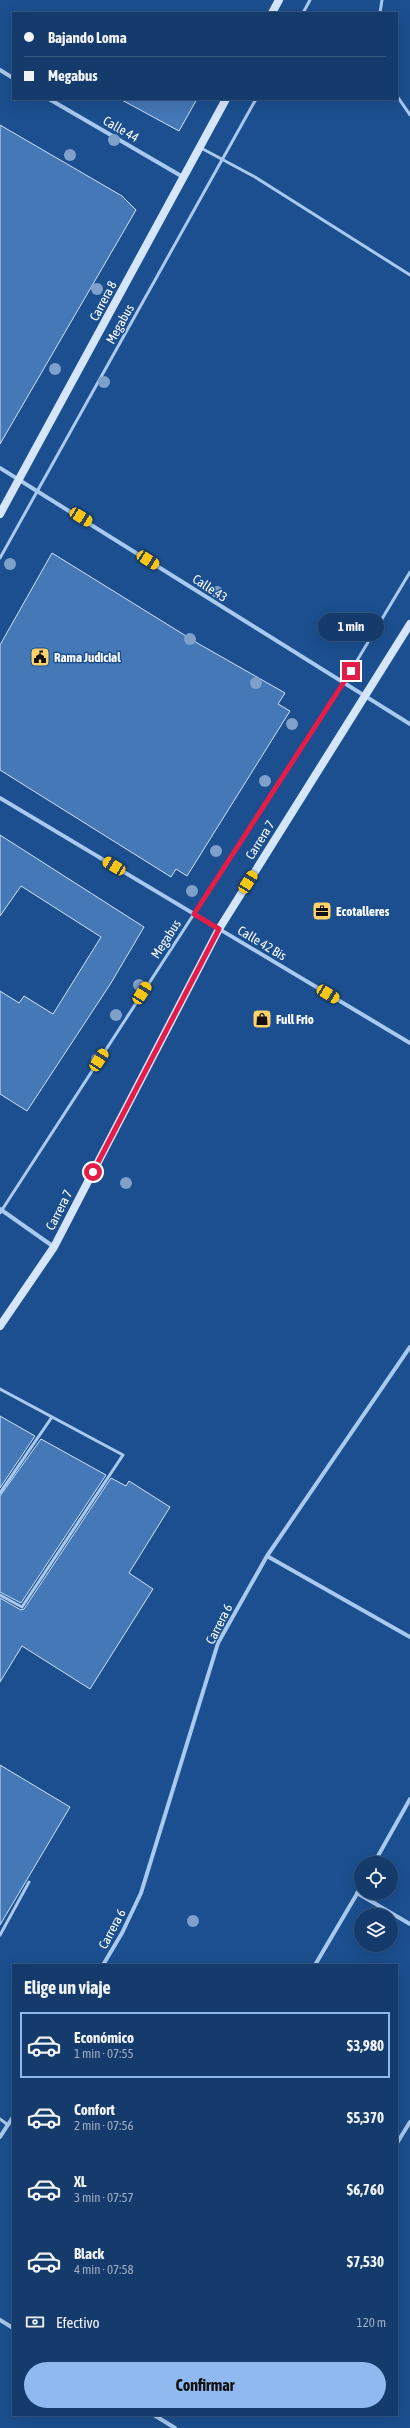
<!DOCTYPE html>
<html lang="es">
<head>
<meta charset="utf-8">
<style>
	body { margin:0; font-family:"Asap Condensed",sans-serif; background:#214673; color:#f1f3f6; height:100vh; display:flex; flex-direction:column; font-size:15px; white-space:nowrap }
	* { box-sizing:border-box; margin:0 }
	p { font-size:13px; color:#9dadc1 }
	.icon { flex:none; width:22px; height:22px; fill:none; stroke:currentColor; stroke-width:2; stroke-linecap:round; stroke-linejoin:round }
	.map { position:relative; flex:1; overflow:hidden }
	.sheet { position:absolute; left:12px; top:1964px; width:386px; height:452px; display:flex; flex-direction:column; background:#143b6b; border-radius:0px; box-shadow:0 4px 16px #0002,0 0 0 1px #33557e }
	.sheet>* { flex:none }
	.guide { position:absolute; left:12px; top:12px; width:386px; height:88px; border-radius:0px; box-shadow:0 4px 16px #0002,0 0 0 1px #33557e; display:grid; align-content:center; height:88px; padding:0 12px; background:#143b6b }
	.controls { position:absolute; left:354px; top:1856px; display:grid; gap:8px }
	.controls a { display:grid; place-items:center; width:44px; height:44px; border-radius:50%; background:#143b6b; box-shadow:0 4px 16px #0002,0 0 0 1px #33557e; font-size:20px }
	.end { position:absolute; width:18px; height:18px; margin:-9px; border:5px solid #e11d48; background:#fff; box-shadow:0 0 0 2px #fff }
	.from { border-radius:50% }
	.bubble { position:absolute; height:28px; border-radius:14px; background:#143b6b; box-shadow:0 4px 16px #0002,0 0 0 1px #33557e; font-size:13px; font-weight:700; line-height:28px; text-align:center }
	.car { position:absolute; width:12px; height:24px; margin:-12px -6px; border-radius:5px; box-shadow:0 0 3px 1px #0007; background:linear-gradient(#f5c518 24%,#345 0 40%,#f5c518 0 76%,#345 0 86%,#f5c518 0) }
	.guide b { display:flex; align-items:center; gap:14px; height:38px; font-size:15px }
	.guide b+b { border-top:1px solid #33557e }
	.guide i { width:10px; height:10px; background:#f1f3f6 }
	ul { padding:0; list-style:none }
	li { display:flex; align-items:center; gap:12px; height:66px; margin:0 8px 6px; padding:0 4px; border:2px solid transparent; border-radius:0px }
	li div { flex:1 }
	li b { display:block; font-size:15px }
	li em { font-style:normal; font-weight:700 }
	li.on { border-color:#90b9f0 }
	li>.icon { width:36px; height:36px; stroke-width:1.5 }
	h2 { padding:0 12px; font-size:18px; line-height:48px }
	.pay { display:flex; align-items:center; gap:10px; height:44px; padding:0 12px; font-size:15px }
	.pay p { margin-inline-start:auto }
	.button { display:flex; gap:8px; margin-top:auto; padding:8px 12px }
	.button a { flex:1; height:46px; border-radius:24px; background:#90b9f0; color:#111; font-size:16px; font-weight:700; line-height:46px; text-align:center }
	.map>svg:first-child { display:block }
</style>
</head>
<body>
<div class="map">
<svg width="410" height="2428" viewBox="0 0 410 2428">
	<rect width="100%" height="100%" fill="#1b4f8f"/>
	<path fill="#4478b7" stroke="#cfe3fa" d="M120,99h77l-18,32z
		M0,125l122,71 14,14 -136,234z
		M52,553l147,91 86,49 -7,11 12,7 -103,165 -11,-7 -5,8 -171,-107v-125z
		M0,835l144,92 -33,56 -84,128 -27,-17v-103l19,12 5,-7 29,18 48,-77 -80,-51 -21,30z
		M0,1416l35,20 -35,52z
		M41,1439l65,36 -85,128 -21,-11v-96z
		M111,1478l15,8 3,-5 41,26 -41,66 24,16 -63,100 -68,-43 -22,36v-84l21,12 3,-1z
		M0,1765l70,42 -70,118z"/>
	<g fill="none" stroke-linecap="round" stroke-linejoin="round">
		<path stroke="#a9c9ee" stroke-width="3" d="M303,13l7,-13
			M380,13l2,-13
			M397,96l13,19
			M201,148l54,29 155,98
			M0,558l256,-459
			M0,1213l343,-529 67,-112
			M0,1389l123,66 -101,152 -22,-12
			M0,1493l52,-76
			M0,1935l29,-53
			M0,2119l8,6"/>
		<path stroke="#a9c9ee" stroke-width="4" d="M0,70l13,8
			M49,99l134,78
			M0,468l410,256
			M0,798l410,245
			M0,1209l54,38
			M267,1556l143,81
			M374,1863l36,-64
			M357,1893l53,31
			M103,1965l19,-32 19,-40 77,-250 49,-87 143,-209
			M315,1965l46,-78
			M0,2137l13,-20
			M397,2143l13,-21
			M0,2320l13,8
			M154,2415l21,13"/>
		<path stroke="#d6e6fa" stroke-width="8" d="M272,13l7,-13
			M0,514l226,-415
			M0,1326l54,-79 165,-318 191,-305"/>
	</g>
	<g fill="#7ea0ca">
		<circle cx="114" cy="140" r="6"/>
		<circle cx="70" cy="155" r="6"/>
		<circle cx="97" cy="289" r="6"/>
		<circle cx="55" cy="369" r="6"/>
		<circle cx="104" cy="382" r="6"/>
		<circle cx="10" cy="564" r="6"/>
		<circle cx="217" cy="592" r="6"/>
		<circle cx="190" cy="639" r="6"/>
		<circle cx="256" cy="683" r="6"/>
		<circle cx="292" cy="724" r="6"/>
		<circle cx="265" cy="781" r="6"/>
		<circle cx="216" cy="851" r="6"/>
		<circle cx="192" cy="891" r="6"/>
		<circle cx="139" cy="985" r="6"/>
		<circle cx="116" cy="1015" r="6"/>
		<circle cx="97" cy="1059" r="6"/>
		<circle cx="126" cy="1183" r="6"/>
		<circle cx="193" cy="1921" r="6"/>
	</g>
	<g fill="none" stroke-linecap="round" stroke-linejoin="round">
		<path stroke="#e11d48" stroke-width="5" d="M93,1172l126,-243 -25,-15 157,-243"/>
	</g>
	<defs>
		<symbol id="civic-square" viewBox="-11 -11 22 22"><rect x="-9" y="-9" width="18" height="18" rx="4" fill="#ffd166" stroke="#1b4f8f"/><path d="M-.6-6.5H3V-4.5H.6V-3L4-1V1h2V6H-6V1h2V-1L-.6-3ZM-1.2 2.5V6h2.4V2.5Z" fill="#111"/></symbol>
		<symbol id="office-square" viewBox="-11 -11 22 22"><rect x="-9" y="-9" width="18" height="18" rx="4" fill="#ffd166" stroke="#1b4f8f"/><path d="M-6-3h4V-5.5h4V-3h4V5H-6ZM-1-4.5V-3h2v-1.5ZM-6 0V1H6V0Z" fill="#111"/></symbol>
		<symbol id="shop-square" viewBox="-11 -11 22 22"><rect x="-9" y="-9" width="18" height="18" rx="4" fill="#ffd166" stroke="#1b4f8f"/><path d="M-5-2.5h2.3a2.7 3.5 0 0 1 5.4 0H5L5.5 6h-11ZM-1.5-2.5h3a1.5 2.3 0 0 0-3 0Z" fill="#111"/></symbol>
	</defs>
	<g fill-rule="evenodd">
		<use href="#civic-square" x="29" y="646" width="22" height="22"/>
		<use href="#office-square" x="311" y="900" width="22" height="22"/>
		<use href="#shop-square" x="251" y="1008" width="22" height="22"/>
	</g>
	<g text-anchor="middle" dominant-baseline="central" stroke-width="3" stroke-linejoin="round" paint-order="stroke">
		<g font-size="13" fill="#fff" stroke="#1b4f8f">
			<text transform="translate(121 129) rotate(30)">Calle 44</text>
			<text transform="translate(103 301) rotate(-62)">Carrera 8</text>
			<text transform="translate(120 324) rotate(-61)">Megabus</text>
			<text transform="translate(210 588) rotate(33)">Calle 43</text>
			<text transform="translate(260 840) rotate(-58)">Carrera 7</text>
			<text transform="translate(166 939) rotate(-57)">Megabus</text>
			<text transform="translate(262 943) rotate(31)">Calle 42 Bis</text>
			<text transform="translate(59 1210) rotate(-63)">Carrera 7</text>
			<text transform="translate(219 1624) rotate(-63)">Carrera 6</text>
			<text transform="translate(112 1929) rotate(-62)">Carrera 6</text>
		</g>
		<g font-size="13" font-weight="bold" fill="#fff" stroke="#1b4f8f" text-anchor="start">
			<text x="54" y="657">Rama Judicial</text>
			<text x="336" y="911">Ecotalleres</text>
			<text x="276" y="1019">Full Frio</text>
		</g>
	</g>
</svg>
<div class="controls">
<a><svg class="icon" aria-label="locate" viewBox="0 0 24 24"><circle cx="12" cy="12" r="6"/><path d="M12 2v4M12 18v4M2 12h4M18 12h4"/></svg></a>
<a><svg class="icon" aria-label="layers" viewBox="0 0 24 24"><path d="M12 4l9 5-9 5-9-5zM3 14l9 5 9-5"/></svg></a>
</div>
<i class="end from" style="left:93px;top:1172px"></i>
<i class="end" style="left:351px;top:671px"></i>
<div class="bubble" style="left:318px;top:613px;width:66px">1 min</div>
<i class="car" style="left:81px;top:517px;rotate:122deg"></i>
<i class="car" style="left:148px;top:560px;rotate:123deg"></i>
<i class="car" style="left:114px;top:866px;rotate:301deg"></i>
<i class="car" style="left:248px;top:882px;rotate:32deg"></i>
<i class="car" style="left:142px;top:993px;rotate:33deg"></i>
<i class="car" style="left:328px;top:994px;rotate:121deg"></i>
<i class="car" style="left:99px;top:1060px;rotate:33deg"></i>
<div class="guide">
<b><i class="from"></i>Bajando Loma</b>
<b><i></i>Megabus</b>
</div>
<section class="sheet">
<h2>Elige un viaje</h2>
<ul>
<li class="on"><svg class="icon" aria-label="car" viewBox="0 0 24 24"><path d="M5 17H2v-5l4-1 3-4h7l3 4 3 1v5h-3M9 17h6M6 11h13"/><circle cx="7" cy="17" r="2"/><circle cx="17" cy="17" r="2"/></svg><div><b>Económico</b><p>1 min · 07:55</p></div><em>$3,980</em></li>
<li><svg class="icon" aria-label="car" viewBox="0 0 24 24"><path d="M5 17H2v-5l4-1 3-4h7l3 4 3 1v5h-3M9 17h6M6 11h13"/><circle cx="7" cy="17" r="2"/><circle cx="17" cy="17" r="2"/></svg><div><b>Confort</b><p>2 min · 07:56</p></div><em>$5,370</em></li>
<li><svg class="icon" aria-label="car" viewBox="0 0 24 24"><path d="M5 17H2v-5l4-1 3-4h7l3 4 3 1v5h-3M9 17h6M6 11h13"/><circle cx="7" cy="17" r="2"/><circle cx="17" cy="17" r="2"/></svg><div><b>XL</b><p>3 min · 07:57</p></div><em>$6,760</em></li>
<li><svg class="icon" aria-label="car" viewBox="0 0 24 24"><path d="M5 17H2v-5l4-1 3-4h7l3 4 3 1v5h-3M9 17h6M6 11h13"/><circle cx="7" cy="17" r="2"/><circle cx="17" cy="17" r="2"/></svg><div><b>Black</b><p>4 min · 07:58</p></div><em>$7,530</em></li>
</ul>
<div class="pay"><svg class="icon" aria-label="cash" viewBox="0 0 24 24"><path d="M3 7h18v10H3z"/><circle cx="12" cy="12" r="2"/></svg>Efectivo<p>120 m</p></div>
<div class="button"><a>Confirmar</a></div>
</section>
</div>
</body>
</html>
